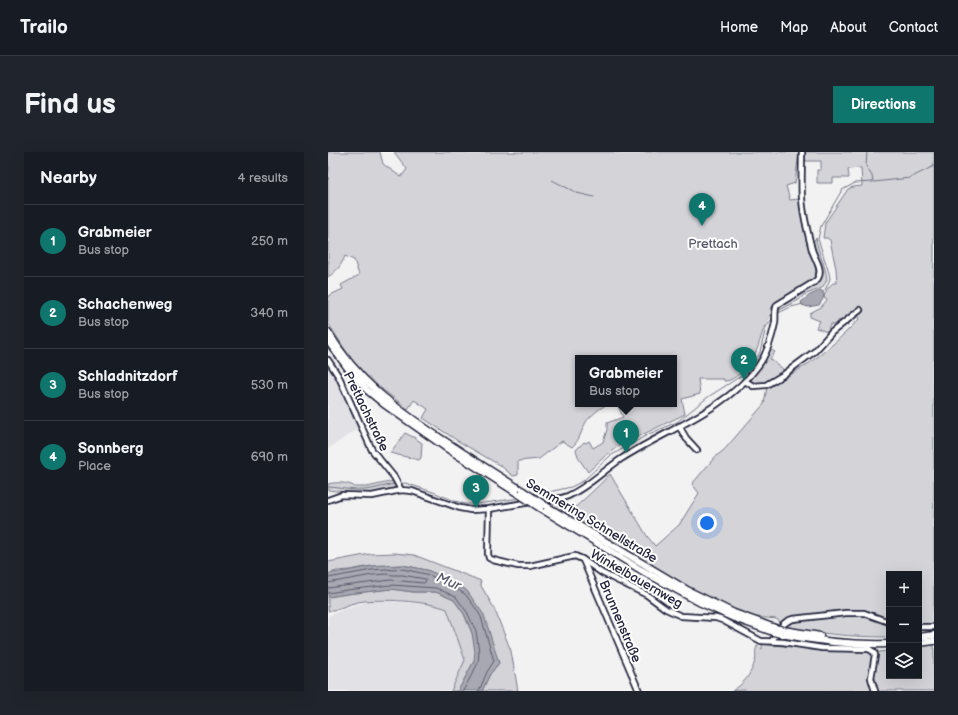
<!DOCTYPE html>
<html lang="en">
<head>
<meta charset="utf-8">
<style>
  :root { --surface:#171b24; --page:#20242c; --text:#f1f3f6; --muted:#9ea1a6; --line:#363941; --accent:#0f766e }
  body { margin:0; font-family:"Balsamiq Sans",sans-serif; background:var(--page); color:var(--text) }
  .controls { position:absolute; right:12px; bottom:12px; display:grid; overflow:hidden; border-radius:0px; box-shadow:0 4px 16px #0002 }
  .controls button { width:36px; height:36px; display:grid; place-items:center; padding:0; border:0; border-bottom:1px solid var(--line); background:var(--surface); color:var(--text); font:20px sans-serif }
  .you { position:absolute; left:379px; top:371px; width:14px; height:14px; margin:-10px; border:3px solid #fff; border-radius:50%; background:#1a73e8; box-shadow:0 0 0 6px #1a73e833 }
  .badge { display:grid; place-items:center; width:26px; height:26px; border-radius:50%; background:var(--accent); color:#fff; font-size:13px; font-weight:700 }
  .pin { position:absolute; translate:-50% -33px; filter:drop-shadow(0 1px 2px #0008) }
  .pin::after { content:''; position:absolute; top:21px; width:14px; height:12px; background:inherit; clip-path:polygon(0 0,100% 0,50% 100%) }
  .popup { position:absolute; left:247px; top:203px; width:102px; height:52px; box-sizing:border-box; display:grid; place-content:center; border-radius:0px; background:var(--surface); filter:drop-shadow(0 1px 3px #0005); font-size:13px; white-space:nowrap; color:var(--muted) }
  .popup b { font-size:15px; color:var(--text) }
  .popup::after { content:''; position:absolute; left:50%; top:100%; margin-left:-8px; border:8px solid transparent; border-top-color:var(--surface) }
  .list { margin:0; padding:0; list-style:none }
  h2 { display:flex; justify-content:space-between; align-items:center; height:52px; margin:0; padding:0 16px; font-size:17px }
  h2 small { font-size:13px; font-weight:400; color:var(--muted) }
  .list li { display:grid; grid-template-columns:26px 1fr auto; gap:12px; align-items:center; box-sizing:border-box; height:72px; padding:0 16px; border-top:1px solid var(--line) }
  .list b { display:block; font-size:15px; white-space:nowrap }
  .list p { margin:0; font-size:13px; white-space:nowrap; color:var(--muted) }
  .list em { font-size:13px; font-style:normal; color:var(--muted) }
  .icon { flex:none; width:22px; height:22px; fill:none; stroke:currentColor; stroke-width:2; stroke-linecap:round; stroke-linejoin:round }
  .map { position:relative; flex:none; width:606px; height:539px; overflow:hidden; border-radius:0px }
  header { display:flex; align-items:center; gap:24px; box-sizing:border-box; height:56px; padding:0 20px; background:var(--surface); border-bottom:1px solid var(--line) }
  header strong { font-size:19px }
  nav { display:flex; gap:22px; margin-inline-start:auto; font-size:14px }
  .intro { display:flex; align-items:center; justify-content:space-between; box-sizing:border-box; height:96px; padding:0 24px }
  h1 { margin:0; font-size:28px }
  .button { padding:10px 18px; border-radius:0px; background:var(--accent); color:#fff; font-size:14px; font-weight:700 }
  main { display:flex; gap:24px; padding:0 24px }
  aside { flex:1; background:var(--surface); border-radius:0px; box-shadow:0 4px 16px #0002 }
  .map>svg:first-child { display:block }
</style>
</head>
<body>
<header>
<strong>Trailo</strong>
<nav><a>Home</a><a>Map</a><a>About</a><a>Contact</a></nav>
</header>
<div class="intro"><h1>Find us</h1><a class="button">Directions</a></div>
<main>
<aside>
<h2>Nearby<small>4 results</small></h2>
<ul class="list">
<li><span class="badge">1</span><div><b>Grabmeier</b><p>Bus stop</p></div><em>250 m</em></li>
<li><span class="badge">2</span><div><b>Schachenweg</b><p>Bus stop</p></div><em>340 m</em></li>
<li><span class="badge">3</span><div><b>Schladnitzdorf</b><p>Bus stop</p></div><em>530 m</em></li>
<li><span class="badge">4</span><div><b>Sonnberg</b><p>Place</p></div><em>690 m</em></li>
</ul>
</aside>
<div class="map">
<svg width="606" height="539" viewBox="0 0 606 539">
  <rect width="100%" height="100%" fill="#f2f2f3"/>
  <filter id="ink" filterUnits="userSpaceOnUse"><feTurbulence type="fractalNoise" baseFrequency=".025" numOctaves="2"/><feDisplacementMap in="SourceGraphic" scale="8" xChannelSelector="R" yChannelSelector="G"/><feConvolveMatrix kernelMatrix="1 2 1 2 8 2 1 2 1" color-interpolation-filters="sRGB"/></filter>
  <g filter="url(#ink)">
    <g fill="#e2e2e6">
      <polygon points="0,212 10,228 32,275 0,297"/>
      <polygon points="45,448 108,453 119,457 137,508 123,539 0,539 0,464 21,455"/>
    </g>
    <g fill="#d3d3d8" stroke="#7a7a8a">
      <path d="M0,0h52l3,12 18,13 6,-8 -13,-17h405l-4,31 -9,3 4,14 9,-1 6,35 11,36 -1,6 -6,6 -30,19 -8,7 1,5c-15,21 -10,45 -34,62 -4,3 -8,6 -14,6v-2h-26l2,15 -18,5 3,15 -68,33 -13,10 -16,15 -9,-13 -3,-9 8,-8 2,1 3,-2 4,7 10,-6 4,-12v-7l16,-6 -6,-13h57v-46h-96v46h30c-7,3 -18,12 -22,18 -5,9 -6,18 -14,25l-10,-6 -23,18 -21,2v14l-5,1 -12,-10 -43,-25 -35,-23 5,-9 -14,-9 -6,9 -35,-27 -18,-17 -27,-42v-27l15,-7 -2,-4 18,-10 -5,-15 -9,-4c-4,10 -8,15 -17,21v-14h1l-1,-4z"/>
      <path d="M476,0h130v481l-15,2v-61h-30v63c-36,0 -72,-3 -108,-11l2,-2 -7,-5 -29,-3 -45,-20 -156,-93c13,-2 14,1 23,10 14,-13 28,-25 41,-39l37,62 8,10 24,-21 20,-32 -7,-9 23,-27 9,-7 40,-46 3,-17 21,-13 2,1c27,-15 49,-35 70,-57l-7,-7 -12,11 -2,-2 -4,5 -4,-1 -3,5 3,2 -1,2 -14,-5 4,-7 -10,-4v-4l11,-6 6,-7 -3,-2c1,-7 4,-11 9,-15h4l-1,-14 -6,-29 -3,-2h-4l2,-15 23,-34 5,-2 9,-1 -1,-18 -13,1 1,9h-16v5h-16v-13h4v-9h-18z"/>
      <path d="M488,86c2,15 10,27 11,42l-5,8 -18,7 -5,5 -21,11v-4l9,-6 4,-1 1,-3 28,-17 2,-5 -10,-32z"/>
      <path d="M441,197l6,3 -5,7 17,13c-12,7 -25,17 -39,9z"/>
      <polygon points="77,281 87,286 94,291 93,306 91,308 62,301"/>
      <path d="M66,329l3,7 -22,5 -15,1 -32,-4v-6c8,-2 20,-2 27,3h12z"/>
      <polygon points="67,401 86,403 153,429 152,432 166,456 183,499 190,539 154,539 162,522 171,511 139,439 128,431 99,418 74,413 43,414 22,418 8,419 0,422 0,410 42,402"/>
      <path d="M63,437l22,3h23l18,8 10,14 8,19 4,19 -2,9 -16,30h-7l14,-31 -18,-51c-19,-8 -69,-11 -89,-7 -10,2 -20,8 -30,9v-14l19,-3z"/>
      <path d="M434,492l75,7 42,1 10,-1v25h30v-30l15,-2v47h-187l-2,-1 -13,1c12,-7 19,-17 23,-30 2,-6 -1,-8 2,-15l5,3z"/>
    </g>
    <g fill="#a8a8b2" stroke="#727282">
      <polygon points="493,138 496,142 495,147 491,153 480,155 474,153 473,150 482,143"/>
      <path d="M58,413l7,1 9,-1 25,5 29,13 11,8 17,24 15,48 -9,11 -8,17h-24l16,-30 1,-9 -3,-19 -8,-19 -10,-14 -18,-8h-23l-22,-3 -44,5 -19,3v-23c8,-2 15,-2 23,-4 12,-2 23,-5 35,-5z"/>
    </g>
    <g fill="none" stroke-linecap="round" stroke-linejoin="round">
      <g stroke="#58586b" stroke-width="1">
        <polyline points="0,426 44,418 58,417 65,418 74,417 98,422 113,428 137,442 149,458 153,465 166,509 159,520 151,539"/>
        <polyline points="0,431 44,423 58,422 65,423 74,423 97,427 98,429 96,431 63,428 0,436"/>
        <polyline points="0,441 19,438 63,433 108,436 128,445 139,460 148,479 151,500 150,511 135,539"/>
      </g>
      <g stroke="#727282" stroke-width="1">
        <polyline points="0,10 1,16 0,28"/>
        <polyline points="224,28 249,41 266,45"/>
        <polyline points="546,30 582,26 606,14"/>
        <polyline points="494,141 497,138 502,127 501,121 490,87 493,74 514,38 527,31 545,30 544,24 538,14 539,0"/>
        <polyline points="448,162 463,155 475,152"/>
        <polyline points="72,332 77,331 105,340 127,349 137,352 149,352 193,346"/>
        <path d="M0,335c10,0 19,3 29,3 13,1 25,-4 38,-6"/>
        <polyline points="208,343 243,335 255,329 282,304 321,282 349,270 380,245 416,222 428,208 432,200 438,175 446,164"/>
      </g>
      <defs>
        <g id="minor">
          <polyline points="0,208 11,225 44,298 66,325 73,338"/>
          <polyline points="417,229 425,234 438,233 455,223 487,199 504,180 532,158"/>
          <polyline points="351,274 358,286 369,298"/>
          <polyline points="0,348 14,343 44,344 73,338 84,339 132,356 143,358 161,357 203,350"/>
          <path d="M210,349c10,-1 21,-1 30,-5 20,-9 35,-25 53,-37 45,-29 105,-49 137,-93 9,-12 14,-29 17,-43 1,-6 -1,-12 2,-18l39,-24c9,-10 -1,-21 -4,-31 -4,-17 -9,-34 -10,-52 -1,-15 0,-31 0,-46"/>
          <polyline points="161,357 160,402 161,406 165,408 190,414 202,414 247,404 254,407 274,421 319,443 338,457 353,464 388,466 394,468 433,489 455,490 494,496 541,497 546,500 547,503 543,526 547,539"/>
          <polyline points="255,408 311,539"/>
          <polyline points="591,475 606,475"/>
          <path d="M444,489c6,-9 9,-19 21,-22l53,-6h18l25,9"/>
        </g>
        <g id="highway">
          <path d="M0,180c29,49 66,75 112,106 28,18 55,36 83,53"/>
          <polyline points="0,189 22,219 39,238 56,252 120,297 189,341"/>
          <polyline points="218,354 361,439 406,461 447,476"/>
          <polyline points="212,356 313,418 373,451 406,466 445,480"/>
          <polyline points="455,478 492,484"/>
          <path d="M453,482c35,7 72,11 108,10"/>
          <polyline points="591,485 606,483"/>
          <polyline points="591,491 606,489"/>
        </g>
      </defs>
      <use href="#minor" stroke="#22223b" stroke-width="8"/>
      <use href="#highway" stroke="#22223b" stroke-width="9"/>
      <use href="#minor" stroke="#fff" stroke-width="4.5"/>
      <use href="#highway" stroke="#fff" stroke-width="6"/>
      <defs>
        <g id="highway-bridge">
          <polyline points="195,339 218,354"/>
          <polyline points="189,341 212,356"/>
          <polyline points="447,476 455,478"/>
          <polyline points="445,480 453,482"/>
        </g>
      </defs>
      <use href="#highway-bridge" stroke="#22223b" stroke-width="9" stroke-linecap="butt"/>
      <use href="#highway-bridge" stroke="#fff" stroke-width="6"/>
    </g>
  </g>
  <g text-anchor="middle" stroke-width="4" stroke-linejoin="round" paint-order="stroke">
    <g font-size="13" fill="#57576a" stroke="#fff">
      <text x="385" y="96">Prettach</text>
    </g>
    <g font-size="13" fill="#22223b" stroke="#fff">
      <text transform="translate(39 259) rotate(64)" y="5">Prettachstraße</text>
      <text transform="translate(264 368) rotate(31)" y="5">Semmering Schnellstraße</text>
      <text transform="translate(309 426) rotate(30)" y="5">Winkelbauernweg</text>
      <text transform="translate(293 469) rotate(67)" y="5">Brunnenstraße</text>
    </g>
    <g font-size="14" font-style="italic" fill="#58586b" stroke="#fff">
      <text transform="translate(121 429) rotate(23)" y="5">Mur</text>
    </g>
  </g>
</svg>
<div class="controls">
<button>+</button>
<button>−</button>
<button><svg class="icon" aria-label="layers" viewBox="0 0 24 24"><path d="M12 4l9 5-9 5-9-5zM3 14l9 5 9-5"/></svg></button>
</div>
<div class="you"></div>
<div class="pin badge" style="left:298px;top:301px">1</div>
<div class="popup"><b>Grabmeier</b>Bus stop</div>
<div class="pin badge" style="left:416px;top:228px">2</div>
<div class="pin badge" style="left:148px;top:356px">3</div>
<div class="pin badge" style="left:374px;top:74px">4</div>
</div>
</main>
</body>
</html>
